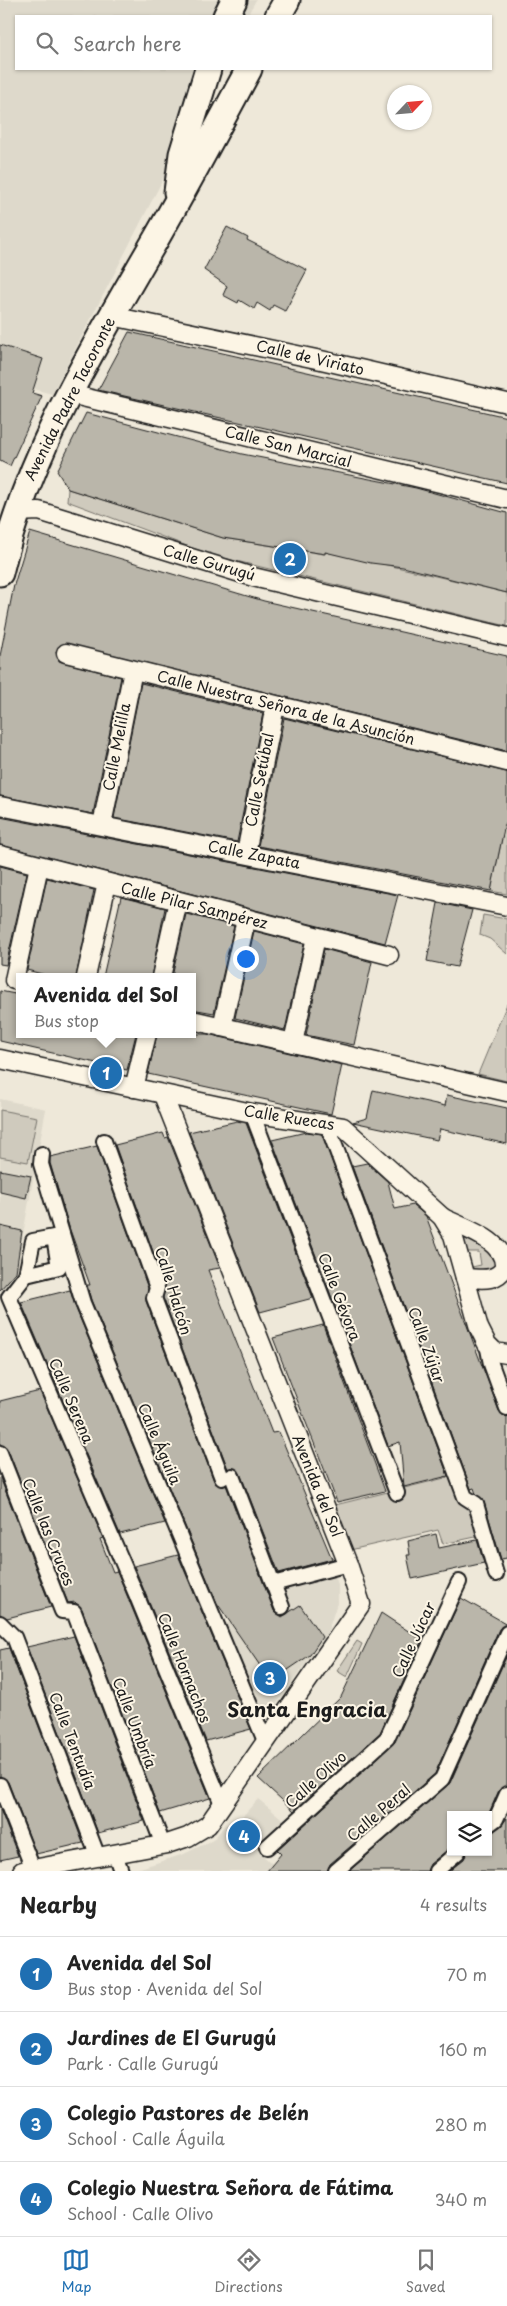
<!DOCTYPE html>
<html lang="en">
<head>
<meta charset="utf-8">
<style>
  :root { --surface:#fff; --page:#f6f6f6; --text:#222; --muted:#767676; --line:#e0e0e0; --accent:#1f6fb2 }
  body { margin:0; font-family:"Playpen Sans",sans-serif; background:var(--page); color:var(--text) }
  .controls { position:absolute; right:15px; bottom:15px; display:grid; overflow:hidden; border-radius:0px; box-shadow:0 1px 4px #0004 }
  .controls button { width:45px; height:45px; display:grid; place-items:center; padding:0; border:0; border-bottom:1px solid var(--line); background:var(--surface); color:var(--text); font:25px sans-serif }
  .compass { position:absolute; left:387px; top:85px; width:45px; height:45px; border-radius:50%; background:var(--surface); box-shadow:0 1px 4px #0004; rotate:64deg }
  .you { position:absolute; left:245px; top:958px; width:18px; height:18px; margin:-12px; border:4px solid #fff; border-radius:50%; background:#1a73e8; box-shadow:0 0 0 8px #1a73e833 }
  .badge { display:grid; place-items:center; width:32px; height:32px; border-radius:50%; background:var(--accent); color:#fff; font-size:16px; font-weight:700 }
  .pin { position:absolute; translate:-50% -50%; border:2px solid #fff; box-shadow:0 1px 5px #0006 }
  .popup { position:absolute; left:16px; top:973px; width:180px; height:65px; box-sizing:border-box; display:grid; place-content:center; border-radius:0px; background:var(--surface); filter:drop-shadow(0 1px 4px #0005); font-size:16px; white-space:nowrap; color:var(--muted) }
  .popup b { font-size:19px; color:var(--text) }
  .popup::after { content:''; position:absolute; left:50%; top:100%; margin-left:-10px; border:10px solid transparent; border-top-color:var(--surface) }
  .list { margin:0; padding:0; list-style:none }
  h2 { display:flex; justify-content:space-between; align-items:center; height:65px; margin:0; padding:0 20px; font-size:21px }
  h2 small { font-size:16px; font-weight:400; color:var(--muted) }
  .list li { display:grid; grid-template-columns:32px 1fr auto; gap:15px; align-items:center; box-sizing:border-box; height:75px; padding:0 20px; border-top:1px solid var(--line) }
  .list b { display:block; font-size:19px; white-space:nowrap }
  .list p { margin:0; font-size:16px; white-space:nowrap; color:var(--muted) }
  .list em { font-size:16px; font-style:normal; color:var(--muted) }
  .icon { flex:none; width:28px; height:28px; fill:none; stroke:currentColor; stroke-width:2; stroke-linecap:round; stroke-linejoin:round }
  .map { position:relative; flex:none; width:507px; height:1871px; overflow:hidden }
  .search { position:absolute; background:var(--surface); box-shadow:0 1px 4px #0004; left:15px; right:15px; top:15px; height:55px; display:flex; align-items:center; gap:12px; box-sizing:border-box; padding:0 18px; border-radius:0px; color:var(--muted); font-size:19px }
  .sheet { height:365px; background:var(--surface) }
  nav { display:flex; justify-content:space-around; align-items:center; box-sizing:border-box; height:70px; border-top:1px solid var(--line); background:var(--surface); font-size:14px; color:var(--muted) }
  nav a { display:grid; justify-items:center; gap:2px }
  nav .on { color:var(--accent) }
  .map>svg:first-child { display:block }
</style>
</head>
<body>
<div class="map">
<svg width="507" height="1871" viewBox="0 0 507 1871">
  <rect width="100%" height="100%" fill="#eee8d9"/>
  <filter id="ink" filterUnits="userSpaceOnUse"><feTurbulence type="fractalNoise" baseFrequency=".02" numOctaves="2"/><feDisplacementMap in="SourceGraphic" scale="10" xChannelSelector="R" yChannelSelector="G"/><feConvolveMatrix kernelMatrix="1 2 1 2 8 2 1 2 1" color-interpolation-filters="sRGB"/></filter>
  <g filter="url(#ink)">
    <g fill="#ded9cb">
      <polygon points="0,0 256,0 247,16 16,16 16,69 220,69 52,394 0,380"/>
      <polygon points="0,1099 46,1109 16,1272 0,1296"/>
      <polygon points="334,1571 338,1585 338,1600 327,1634 263,1723 223,1624 285,1608 279,1584"/>
      <polygon points="258,1799 285,1821 258,1851 280,1871 131,1871 184,1854 213,1840 226,1824 232,1828"/>
    </g>
    <g fill="#cfcabd" stroke="#76736c">
      <path d="M68,489l155,49 101,16 2,-2c60,12 119,26 181,41v33l-296,-71 -144,-54z"/>
      <polygon points="505,824 507,825 507,894 491,891"/>
      <polygon points="483,915 507,919 507,954 490,939 480,935"/>
      <polygon points="507,1004 507,1081 478,1074"/>
      <polygon points="0,1110 37,1117 28,1162 0,1157"/>
      <polygon points="460,1235 490,1245 499,1266 481,1274 472,1267 481,1265 479,1252 467,1252"/>
      <polygon points="461,1474 480,1536 443,1544 438,1530 350,1550 331,1506"/>
      <polygon points="357,1641 362,1644 347,1677 337,1671"/>
    </g>
    <g fill="#bab6aa" stroke="#1c1c1c">
      <polygon points="227,227 248,238 247,240 307,270 285,311 273,305 270,311 257,303 254,309 239,300 238,303 223,295 227,286 204,270"/>
      <polygon points="129,332 507,417 507,483 98,390"/>
      <polygon points="0,345 43,359 32,393 42,396 10,466 0,461"/>
      <polygon points="86,413 242,454 416,488 507,513 507,593 403,567 371,563 325,552 325,554 223,538 68,489 57,471"/>
      <polygon points="30,532 264,601 507,656 507,751 64,643 56,651 59,661 121,677 93,814 0,796 0,656 14,585"/>
      <polygon points="141,683 263,713 237,842 114,818"/>
      <polygon points="284,718 507,772 507,825 505,824 491,891 258,846"/>
      <polygon points="0,817 398,895 385,943 0,845"/>
      <polygon points="0,866 27,873 6,965 0,964"/>
      <polygon points="47,878 94,890 76,977 53,977 27,970"/>
      <polygon points="121,897 165,908 151,977 103,977"/>
      <polygon points="438,903 472,910 457,967 427,961"/>
      <polygon points="186,914 234,926 214,1013 192,1009 192,977 172,977"/>
      <polygon points="254,931 304,944 285,1030 235,1018"/>
      <polygon points="324,949 372,962 354,1045 306,1035"/>
      <polygon points="0,991 20,995 20,1034 136,1034 127,1070 0,1041"/>
      <polygon points="157,1034 207,1034 342,1065 331,1114 148,1074"/>
      <polygon points="373,1090 445,1106 447,1095 507,1108 507,1144 440,1129 437,1140 353,1122 367,1118"/>
      <polygon points="237,1121 246,1123 313,1298 260,1312 189,1132"/>
      <polygon points="306,1132 322,1134 448,1476 404,1487 400,1442 388,1446 272,1140"/>
      <polygon points="163,1133 165,1138 168,1137 220,1268 208,1270 272,1433 279,1432 332,1559 279,1573 240,1473 234,1468 228,1469 163,1298 165,1285 115,1145"/>
      <polygon points="97,1146 148,1288 146,1301 214,1481 220,1486 226,1485 274,1611 282,1617 300,1605 322,1637 310,1655 282,1674 286,1679 274,1686 217,1603 91,1300 87,1285 90,1285 70,1230 50,1163 50,1157"/>
      <polygon points="367,1163 388,1182 395,1209 413,1205 426,1216 499,1411 507,1417 507,1558 501,1559 484,1502 476,1494 474,1488 471,1489 352,1166"/>
      <polygon points="0,1170 31,1176 26,1198 0,1192"/>
      <polygon points="0,1226 22,1231 16,1272 0,1290"/>
      <polygon points="70,1290 75,1306 165,1523 120,1534 21,1302"/>
      <polygon points="323,1325 385,1491 337,1502 273,1338"/>
      <polygon points="40,1391 103,1538 100,1539 113,1572 117,1571 210,1798 160,1813 82,1609 75,1602 68,1603 8,1450 0,1444 0,1401"/>
      <polygon points="0,1477 51,1607 7,1618 0,1614"/>
      <polygon points="436,1534 439,1548 477,1540 484,1563 412,1579 407,1555 410,1555 408,1541"/>
      <polygon points="178,1555 251,1729 206,1741 134,1566"/>
      <polygon points="461,1598 507,1624 499,1629 435,1774 330,1864 327,1871 267,1871 281,1854 277,1850 395,1742"/>
      <polygon points="381,1613 422,1640 380,1733 294,1811 258,1778 341,1697"/>
      <polygon points="74,1636 144,1821 98,1833 27,1647"/>
      <polygon points="9,1648 83,1843 36,1854 8,1782 0,1776 0,1650"/>
      <polygon points="507,1655 507,1785 499,1790 489,1813 451,1815 451,1847 430,1864 427,1871 349,1871 450,1783"/>
      <polygon points="0,1809 18,1856 0,1860"/>
      <polygon points="507,1818 507,1871 449,1871 464,1859 467,1852 488,1852 488,1834 501,1826"/>
    </g>
    <g fill="none" stroke-linecap="round" stroke-linejoin="round">
      <defs>
        <g id="pedestrian">
          <polyline points="252,1113 397,1493"/>
          <polyline points="327,1124 465,1497 476,1504 496,1574"/>
          <polyline points="104,1141 157,1288 154,1298 222,1478"/>
          <polyline points="42,1154 41,1164 83,1303 265,1741"/>
          <polyline points="26,1275 59,1267 54,1237 33,1241 26,1275 9,1297 136,1594 222,1804"/>
          <polyline points="487,1344 491,1364 507,1408"/>
          <polyline points="0,1453 62,1611 74,1612 163,1845"/>
          <polyline points="232,1476 282,1607"/>
          <polyline points="273,1584 348,1564"/>
          <polyline points="0,1623 14,1637 98,1857"/>
          <polyline points="0,1785 33,1869"/>
          <polyline points="488,1825 496,1819 507,1794"/>
          <polyline points="267,1847 387,1738 459,1582"/>
          <polyline points="115,1854 121,1871"/>
          <polyline points="336,1871 442,1779 507,1633"/>
          <polyline points="436,1871 458,1852"/>
        </g>
        <g id="minor">
          <polyline points="112,316 321,360 507,403"/>
          <polyline points="70,394 507,499"/>
          <polyline points="17,512 39,511 253,577 507,637"/>
          <polyline points="66,653 507,762"/>
          <polyline points="0,806 507,906"/>
          <polyline points="102,825 133,670"/>
          <polyline points="246,853 275,706"/>
          <polyline points="0,855 389,955"/>
          <polyline points="86,977 107,883"/>
          <polyline points="161,977 178,901"/>
          <polyline points="14,980 39,866"/>
          <polyline points="192,1020 507,1092"/>
          <polyline points="222,1027 246,919"/>
          <polyline points="293,1043 316,937"/>
          <polyline points="0,1059 252,1113 343,1127 442,1217 453,1235 479,1328 487,1344 495,1352 507,1354"/>
          <polyline points="134,1088 147,1034"/>
          <path d="M442,1217c17,10 65,22 62,51 -8,15 -26,10 -39,10"/>
          <polyline points="22,1871 167,1844 188,1837 208,1825 361,1604 348,1564 163,1095"/>
        </g>
        <g id="secondary">
          <polyline points="226,16 234,0"/>
          <polyline points="278,16 287,0"/>
          <polyline points="177,192 182,154 208,69"/>
          <path d="M0,573c27,-116 90,-220 149,-322 35,-60 67,-121 100,-182"/>
        </g>
      </defs>
      <use href="#pedestrian" stroke="#1c1c1c" stroke-width="18"/>
      <use href="#minor" stroke="#1c1c1c" stroke-width="21"/>
      <use href="#secondary" stroke="#1c1c1c" stroke-width="29"/>
      <use href="#pedestrian" stroke="#fcf5e5" stroke-width="14"/>
      <use href="#minor" stroke="#fcf5e5" stroke-width="18"/>
      <use href="#secondary" stroke="#fcf5e5" stroke-width="25"/>
    </g>
  </g>
  <g text-anchor="middle" stroke-width="4" stroke-linejoin="round" paint-order="stroke">
    <g font-size="15" fill="#1c1c1c" stroke="#fcf5e5">
      <text transform="translate(310 358) rotate(13)" y="5">Calle de Viriato</text>
      <text transform="translate(70 399) rotate(-63)" y="5">Avenida Padre Tacoronte</text>
      <text transform="translate(288 447) rotate(14)" y="5">Calle San Marcial</text>
      <text transform="translate(209 563) rotate(16)" y="5">Calle Gurugú</text>
      <text transform="translate(286 708) rotate(14)" y="5">Calle Nuestra Señora de la Asunción</text>
      <text transform="translate(117 747) rotate(-79)" y="5">Calle Melilla</text>
      <text transform="translate(260 780) rotate(-79)" y="5">Calle Setúbal</text>
      <text transform="translate(254 855) rotate(11)" y="5">Calle Zapata</text>
      <text transform="translate(194 906) rotate(14)" y="5">Calle Pilar Sampérez</text>
      <text transform="translate(289 1118) rotate(9)" y="5">Calle Ruecas</text>
      <text transform="translate(173 1291) rotate(73)" y="5">Calle Halcón</text>
      <text transform="translate(339 1297) rotate(69)" y="5">Calle Gévora</text>
      <text transform="translate(426 1345) rotate(70)" y="5">Calle Zújar</text>
      <text transform="translate(71 1401) rotate(67)" y="5">Calle Serena</text>
      <text transform="translate(159 1444) rotate(67)" y="5">Calle Águila</text>
      <text transform="translate(317 1486) rotate(68)" y="5">Avenida del Sol</text>
      <text transform="translate(48 1532) rotate(68)" y="5">Calle las Cruces</text>
      <text transform="translate(414 1640) rotate(-65)" y="5">Calle Júcar</text>
      <text transform="translate(184 1668) rotate(68)" y="5">Calle Hornachos</text>
      <text transform="translate(134 1723) rotate(69)" y="5">Calle Umbría</text>
      <text transform="translate(72 1741) rotate(69)" y="5">Calle Tentudía</text>
      <text transform="translate(316 1780) rotate(-42)" y="5">Calle Olivo</text>
      <text transform="translate(379 1813) rotate(-41)" y="5">Calle Peral</text>
    </g>
    <g font-size="20" font-weight="bold" fill="#1c1c1c" stroke="#fcf5e5">
      <text x="307" y="1717">Santa Engracia</text>
    </g>
  </g>
</svg>
<div class="controls">
<button><svg class="icon" aria-label="layers" viewBox="0 0 24 24"><path d="M12 4l9 5-9 5-9-5zM3 14l9 5 9-5"/></svg></button>
</div>
<svg class="compass" viewBox="-18 -18 36 36"><path d="M0-13l5 13h-10z" fill="#e53935"/><path d="M0 13l5-13h-10z" fill="#767676"/></svg>
<div class="you"></div>
<div class="pin badge" style="left:106px;top:1073px">1</div>
<div class="popup"><b>Avenida del Sol</b>Bus stop</div>
<div class="pin badge" style="left:290px;top:559px">2</div>
<div class="pin badge" style="left:270px;top:1678px">3</div>
<div class="pin badge" style="left:244px;top:1836px">4</div>
<div class="search"><svg class="icon" aria-label="search" viewBox="0 0 24 24"><circle cx="10" cy="10" r="6"/><path d="M15 15l6 6"/></svg>Search here</div>
</div>
<section class="sheet">
<h2>Nearby<small>4 results</small></h2>
<ul class="list">
<li><span class="badge">1</span><div><b>Avenida del Sol</b><p>Bus stop · Avenida del Sol</p></div><em>70 m</em></li>
<li><span class="badge">2</span><div><b>Jardines de El Gurugú</b><p>Park · Calle Gurugú</p></div><em>160 m</em></li>
<li><span class="badge">3</span><div><b>Colegio Pastores de Belén</b><p>School · Calle Águila</p></div><em>280 m</em></li>
<li><span class="badge">4</span><div><b>Colegio Nuestra Señora de Fátima</b><p>School · Calle Olivo</p></div><em>340 m</em></li>
</ul>
</section>
<nav>
<a class="on"><svg class="icon" aria-label="map" viewBox="0 0 24 24"><path d="M3 6l6-2 6 2 6-2v14l-6 2-6-2-6 2zM9 4v14M15 6v14"/></svg>Map</a>
<a><svg class="icon" aria-label="directions" viewBox="0 0 24 24"><path d="M12 3l9 9-9 9-9-9zM9 14v-3h6M13 9l2 2-2 2"/></svg>Directions</a>
<a><svg class="icon" aria-label="saved" viewBox="0 0 24 24"><path d="M7 4h10v16l-5-4-5 4z"/></svg>Saved</a>
</nav>
</body>
</html>
